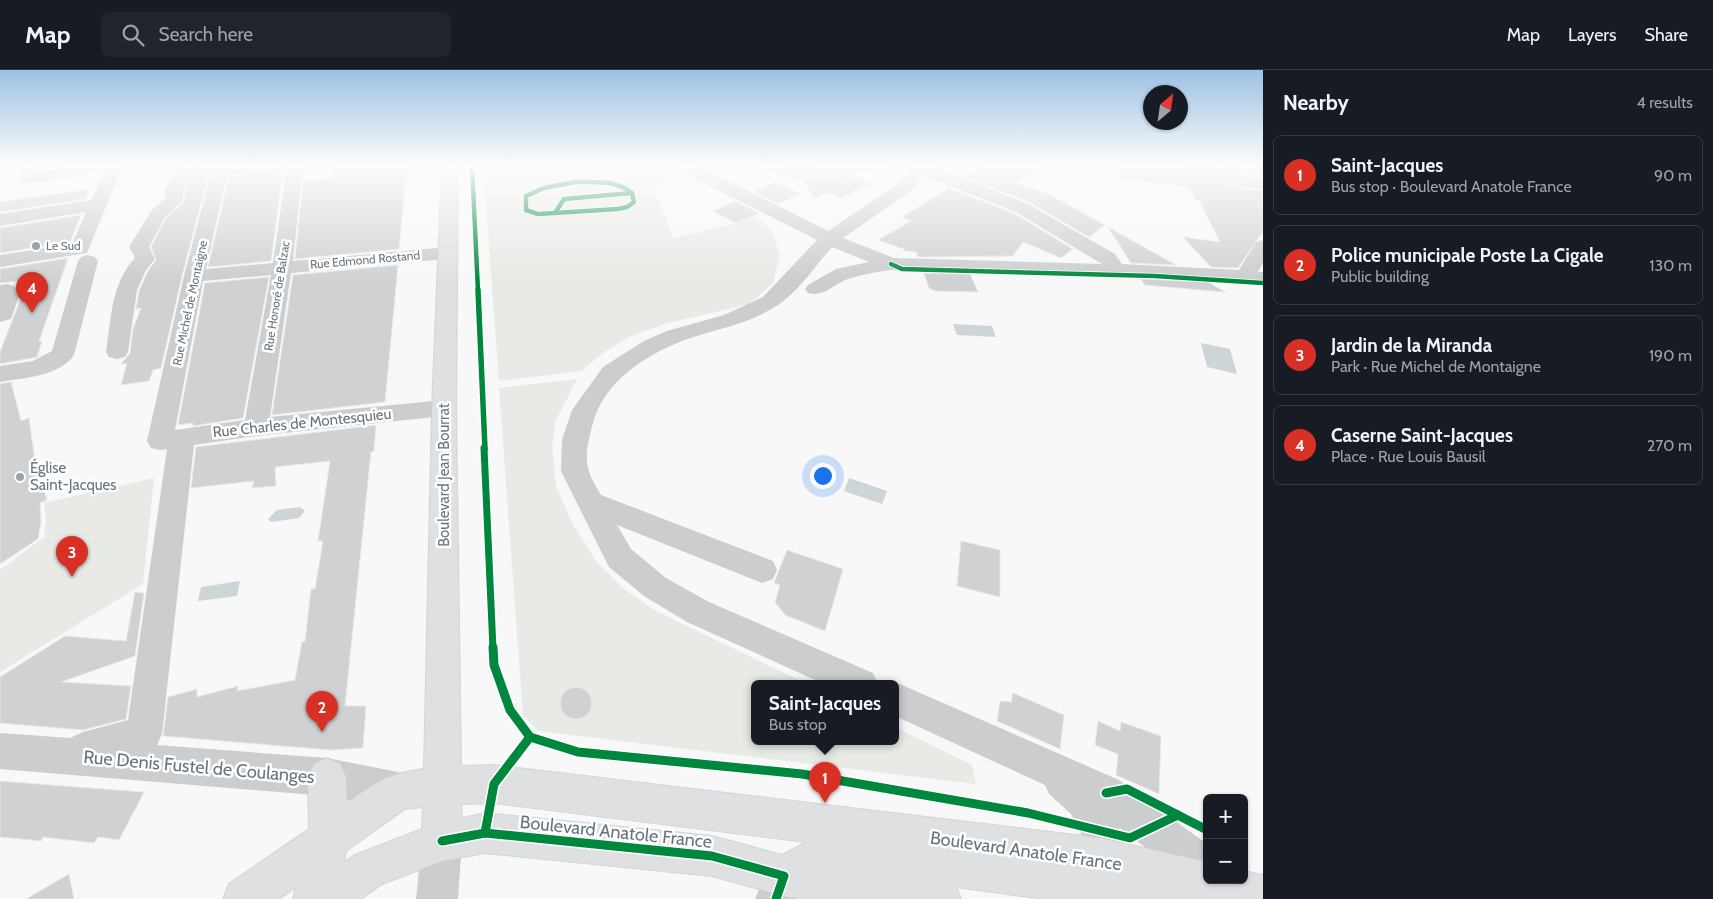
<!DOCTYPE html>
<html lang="en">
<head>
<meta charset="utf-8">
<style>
  :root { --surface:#171b24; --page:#20242c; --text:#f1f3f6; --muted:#9ea1a6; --line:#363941; --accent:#d93025 }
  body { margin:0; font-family:Cabin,sans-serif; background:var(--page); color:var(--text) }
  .controls { position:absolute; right:15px; bottom:15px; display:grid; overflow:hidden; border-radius:8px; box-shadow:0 1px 4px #0004 }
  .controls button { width:45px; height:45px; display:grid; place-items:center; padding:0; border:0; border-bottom:1px solid var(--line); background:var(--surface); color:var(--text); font:25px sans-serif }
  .compass { position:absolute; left:1143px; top:15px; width:45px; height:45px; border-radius:50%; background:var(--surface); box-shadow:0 1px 4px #0004; rotate:29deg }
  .you { position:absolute; left:822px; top:405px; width:18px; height:18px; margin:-12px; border:4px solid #fff; border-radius:50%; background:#1a73e8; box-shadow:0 0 0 8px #1a73e833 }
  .badge { display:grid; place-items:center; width:32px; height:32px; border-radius:50%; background:var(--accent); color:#fff; font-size:16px; font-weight:700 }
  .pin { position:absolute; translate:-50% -41px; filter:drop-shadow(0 1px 2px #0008) }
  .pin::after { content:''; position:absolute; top:26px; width:18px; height:15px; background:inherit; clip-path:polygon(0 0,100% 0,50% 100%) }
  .popup { position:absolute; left:751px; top:610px; width:148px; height:65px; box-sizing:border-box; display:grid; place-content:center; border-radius:8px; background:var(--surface); filter:drop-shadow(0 1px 4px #0005); font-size:16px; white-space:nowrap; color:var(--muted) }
  .popup b { font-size:19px; color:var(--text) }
  .popup::after { content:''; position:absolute; left:50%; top:100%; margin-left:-10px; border:10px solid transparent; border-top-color:var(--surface) }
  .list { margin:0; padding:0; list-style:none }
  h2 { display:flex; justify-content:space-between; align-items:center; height:65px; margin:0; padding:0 20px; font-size:21px }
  h2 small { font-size:16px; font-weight:400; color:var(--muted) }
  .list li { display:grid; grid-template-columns:32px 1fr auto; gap:15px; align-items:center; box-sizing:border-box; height:80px; margin:0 10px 10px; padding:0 10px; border:1px solid var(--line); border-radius:8px }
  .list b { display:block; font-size:19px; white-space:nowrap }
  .list p { margin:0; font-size:16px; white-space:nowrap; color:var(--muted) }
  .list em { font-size:16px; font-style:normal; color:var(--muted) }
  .icon { flex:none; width:28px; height:28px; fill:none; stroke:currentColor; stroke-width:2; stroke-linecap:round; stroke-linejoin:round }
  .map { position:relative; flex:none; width:1263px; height:829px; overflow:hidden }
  header { display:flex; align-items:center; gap:30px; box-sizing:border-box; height:70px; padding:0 25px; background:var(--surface); border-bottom:1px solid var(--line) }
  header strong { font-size:24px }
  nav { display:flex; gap:28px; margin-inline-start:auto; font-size:18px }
  .search { width:350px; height:45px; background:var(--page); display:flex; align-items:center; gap:12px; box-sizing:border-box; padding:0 18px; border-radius:8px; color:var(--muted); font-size:19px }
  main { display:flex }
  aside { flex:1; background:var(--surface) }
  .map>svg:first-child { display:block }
</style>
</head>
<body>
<header>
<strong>Map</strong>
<div class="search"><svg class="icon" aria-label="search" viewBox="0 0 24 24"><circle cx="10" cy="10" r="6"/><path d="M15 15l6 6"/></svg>Search here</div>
<nav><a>Map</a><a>Layers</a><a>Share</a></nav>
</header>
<main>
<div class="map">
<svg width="1263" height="829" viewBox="0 0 1263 829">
  <rect width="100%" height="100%" fill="#f8f8f8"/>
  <g fill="#e7eae5">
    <polygon points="483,95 653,95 677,108 654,118 673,168 736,153 752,146 766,154 773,164 780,185 773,213 749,234 664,254 631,266 606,281 581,301 499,311"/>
    <polygon points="577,309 556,350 552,376 556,416 572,453 596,491 624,519 656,541 807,614 755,614 755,672 895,672 895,657 972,695 976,714 538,661 523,645 499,318"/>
    <polygon points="154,408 143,514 0,602 0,500 44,467 46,450 44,433"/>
  </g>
  <g fill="#cdd5d8">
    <polygon points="953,254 992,256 996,267 957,265"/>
    <polygon points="1201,273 1230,279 1237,304 1207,297"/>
    <polygon points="849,408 887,421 882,434 844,421"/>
    <polygon points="300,437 305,441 299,448 271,452 268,449 277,440"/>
    <polygon points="240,511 237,526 198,531 201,517"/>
  </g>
  <g fill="#cfd1d2" stroke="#e8e8e8">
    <polygon points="198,95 211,95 182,206 161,298 153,300 149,311 121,315 127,293 121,294 130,283 133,259 141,238 136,239 139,221 148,201 156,190 151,177 166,148 184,132 185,119"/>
    <polygon points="351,95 407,95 399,179 295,189 303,110 332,109 334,96"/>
    <polygon points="985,95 1044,95 1016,112 1050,125 1105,155 1089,167 1029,132 965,107"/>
    <polygon points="1119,95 1187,95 1186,97 1210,100 1217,109 1231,116 1263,121 1263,161 1238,198 1211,197 1183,167 1220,172 1199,130 1195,130 1190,117 1118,108"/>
    <polygon points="1234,95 1263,95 1263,107 1237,102 1234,100"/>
    <polygon points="283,100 271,191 208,197 229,106"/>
    <polygon points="851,105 871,114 841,128 828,122 815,128 802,110"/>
    <polygon points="774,112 800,124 778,134 754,122"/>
    <polygon points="949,118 1015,144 1073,179 1061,188 1023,172 1013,186 918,187 916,182 905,181 904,179 878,170 911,151 902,147"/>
    <polygon points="90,119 86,129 0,142 0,132"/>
    <polygon points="735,131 759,143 736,153 713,141"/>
    <polygon points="81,145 70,172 0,183 0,158"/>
    <polygon points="1108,157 1176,195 1131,193"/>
    <polygon points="68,188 39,271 42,271 37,287 0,294 0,282 28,210 0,213 0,199"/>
    <polygon points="398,195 385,332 272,345 293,205"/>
    <polygon points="924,203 970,204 978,222 935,221 929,218"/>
    <polygon points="269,207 243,348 193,356 193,353 178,355 205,213"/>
    <polygon points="1141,209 1208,212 1225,222 1145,215"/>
    <polygon points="11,312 21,351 29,348 34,384 47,430 40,433 41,452 38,469 0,494 0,314"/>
    <polygon points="376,355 374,381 371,382 345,636 366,636 363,678 330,680 163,666 168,627 197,619 197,627 238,616 237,621 295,610 302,572 305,571 311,519 315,519 323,471 318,471 330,391 275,397 276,416 252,418 254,411 191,418 196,377"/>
    <polygon points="961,471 1000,480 1000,527 957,516"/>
    <polygon points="787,480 843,499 825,561 785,545 775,532 780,515 774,513"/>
    <polygon points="135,522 144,523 135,586 61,612 131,616 126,649 83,660 0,653 0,607 65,566 126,571"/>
    <circle cx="576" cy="633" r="16"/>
    <polygon points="1013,623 1064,645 1060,679 997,651 1000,631 1011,632"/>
    <polygon points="1098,651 1120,661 1121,652 1161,666 1159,724 1116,705 1118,684 1095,675"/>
    <polygon points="0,711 103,719 144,722 119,770 98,767 94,773 43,767 41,771 0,767"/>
    <polygon points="69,804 74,829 26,829"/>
  </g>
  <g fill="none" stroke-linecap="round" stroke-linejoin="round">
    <defs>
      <path id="major" d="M442,95h16l-2,243 5,358 33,-1 606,73 107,24v18h37v-9l19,4v24h-219l-88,-12 5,12h-160l-17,-3 -72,-20 -227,-23 -43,8 -60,23 -21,15h-68l3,-12 -17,12h-56l6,-15 80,-55 -1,-52 6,-13 13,-6 13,6 6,13 1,26c30,-21 39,-29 77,-34l8,-361zM494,733l313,39 -25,13 -70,-19 -227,-23 -23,5 -1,-14zM423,737l-1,22 -67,26 -11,7 2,-11 59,-42z"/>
    </defs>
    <use href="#major" stroke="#d4d5d6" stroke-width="2"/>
    <g fill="#cbcdce" fill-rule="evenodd">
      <polygon points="21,95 37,95 36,103 76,95 126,95 119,105 87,183 0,197 0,185 72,174 86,142 0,156 0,144 91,130 106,100 34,113 21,111 19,107"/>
      <path d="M180,95h16l-13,24v12l-18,16 -16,30 6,12 -9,11 -9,20 -9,62 -3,5 -8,2 -8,-2 -3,-5c5,-32 5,-69 29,-94l-6,-11 23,-37 13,-11v-10z"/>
      <path d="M213,95h71l-8,5 -49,4 -21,95 67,-6 14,-98h16l-10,96 154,-14 7,2 3,4 -3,4 -7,2 -156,14 -21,144 174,-17 9,2 3,6 -3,6 -9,2 -188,20 -62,9 -32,289 -5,11 170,13 71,14 13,6 6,13 -6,13 -13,6 -71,-14 -327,-27v-36l70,5 13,-6 45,-12 39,-271 -7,1 -9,-2 -4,-7 37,-165zM271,205l-26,145 -70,10 28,-149z"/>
      <path d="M674,95h22l132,66 71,-48 7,-8 5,-10h19l98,39 87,50 7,10 117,6 17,-28 7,-2v23l-5,9h5v12l-111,-7 -262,-7c-12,2 -26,4 -39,8 -16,4 -26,20 -43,15l-3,-4 3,-4 28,-16 33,-7 -37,-15c-17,19 -33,44 -54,58 -30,20 -64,24 -96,36 -38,15 -78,41 -89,82 -4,14 -9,34 -4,48 2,8 8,17 12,24l172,66 4,9 -4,9 -11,4 -145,-58 14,24 35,29 43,24 164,71 5,11h-54l-137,-62 -43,-26 -35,-29 -48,-96 1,-31 10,-30 31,-43 41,-26 23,-10 57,-16 39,-18 54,-57 -141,-71zM923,105l93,37 86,52 -208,-6 -51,-20 68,-47z"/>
      <polygon points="758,95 784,95 794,99 832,95 897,95 889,100 793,109 760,99"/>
      <path d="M1209,95h16l11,9 27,5v10c-20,-2 -45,-2 -54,-24z"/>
      <path d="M88,185l7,2 3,4 -24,94c-14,21 -51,23 -74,27v-16l33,-5 19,-10 26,-90 3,-4z"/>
      <polygon points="7,214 14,216 20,223 11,249 0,252 0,215"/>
      <polygon points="895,612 1119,710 1207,774 1207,810 1219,810 1207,815 1173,799 1120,758 1120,788 1114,802 1100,808 1086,802 1080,788 1081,762 1071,744 1049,724 1045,715 895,646 895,614 890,614"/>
      <polygon points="442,751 456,757 462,771 458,829 416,829 422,771 428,757"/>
      <polygon points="784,786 798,792 804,806 797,829 755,829 770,792"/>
    </g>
    <use href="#major" fill="#dfe0e1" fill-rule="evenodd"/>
    <defs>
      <g id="cycleway-far3">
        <polyline points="472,95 478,221"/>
        <path d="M575,112c20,0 41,-2 57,11l2,9 -7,5 -9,2 -80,5 -12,-4v-14l18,-8z"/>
        <polyline points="555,143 564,129 632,123"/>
        <polyline points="891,194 902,199 1155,206 1263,213"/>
      </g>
      <polyline id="cycleway-far2" points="478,220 485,379"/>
      <polyline id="cycleway-far1" points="484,378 493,579"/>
      <g id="cycleway">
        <polyline points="493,577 494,595 510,640 530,667 578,682 802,704 1028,743 1130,768 1178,745"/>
        <polyline points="1106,723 1127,719 1207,760"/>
        <polyline points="485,763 494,714 530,667"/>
        <polyline points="442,771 485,763 712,786 784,806 776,829"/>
      </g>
    </defs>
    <use href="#cycleway-far3" stroke="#fff" stroke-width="6"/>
    <use href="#cycleway-far2" stroke="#fff" stroke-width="8"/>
    <use href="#cycleway-far1" stroke="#fff" stroke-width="10"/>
    <use href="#cycleway" stroke="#fff" stroke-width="12"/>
    <use href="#cycleway-far3" stroke="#00873e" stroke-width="4.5"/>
    <use href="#cycleway-far2" stroke="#00873e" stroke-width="5.5"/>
    <use href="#cycleway-far1" stroke="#00873e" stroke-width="7"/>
    <use href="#cycleway" stroke="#00873e" stroke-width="9"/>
  </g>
  <linearGradient id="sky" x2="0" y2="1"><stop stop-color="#9dc1e2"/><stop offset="0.45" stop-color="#fcfcfc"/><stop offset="1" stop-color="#fcfcfc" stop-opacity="0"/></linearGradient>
  <rect width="1263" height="211" fill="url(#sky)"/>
  <g fill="#98a3ab" stroke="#fff" stroke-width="2">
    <circle cx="36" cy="176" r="5"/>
    <circle cx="20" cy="407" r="5"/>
  </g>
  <g text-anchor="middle" stroke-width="5" stroke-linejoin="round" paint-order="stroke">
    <g font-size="12" fill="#657581" stroke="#fff" text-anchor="start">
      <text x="46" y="180">Le Sud</text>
    </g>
    <g font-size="12" fill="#657581" stroke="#fff">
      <text transform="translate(365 190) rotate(-5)" y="4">Rue Edmond Rostand</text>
      <text transform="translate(277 226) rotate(-81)" y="4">Rue Honoré de Balzac</text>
      <text transform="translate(190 233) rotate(-78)" y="4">Rue Michel de Montaigne</text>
    </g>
    <g font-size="15" fill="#657581" stroke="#fff">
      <text transform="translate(302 353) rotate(-6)" y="5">Rue Charles de Montesquieu</text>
      <text transform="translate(444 405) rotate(-90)" y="5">Boulevard Jean Bourrat</text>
    </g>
    <g font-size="15" fill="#657581" stroke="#fff" text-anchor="start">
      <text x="30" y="403">Église<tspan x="30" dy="17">Saint-Jacques</tspan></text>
    </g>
    <g font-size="18" fill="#657581" stroke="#fff">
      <text transform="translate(199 697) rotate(5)" y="6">Rue Denis Fustel de Coulanges</text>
      <text transform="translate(616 762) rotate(6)" y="6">Boulevard Anatole France</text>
      <text transform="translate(1026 781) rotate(8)" y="6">Boulevard Anatole France</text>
    </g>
  </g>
</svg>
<div class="controls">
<button>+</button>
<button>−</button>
</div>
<svg class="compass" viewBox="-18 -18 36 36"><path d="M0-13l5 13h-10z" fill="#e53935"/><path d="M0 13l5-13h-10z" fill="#9ea1a6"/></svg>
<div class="you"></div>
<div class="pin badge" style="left:825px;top:733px">1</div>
<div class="popup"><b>Saint-Jacques</b>Bus stop</div>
<div class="pin badge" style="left:322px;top:662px">2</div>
<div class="pin badge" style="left:72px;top:507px">3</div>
<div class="pin badge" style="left:32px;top:243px">4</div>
</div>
<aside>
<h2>Nearby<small>4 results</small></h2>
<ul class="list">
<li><span class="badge">1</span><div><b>Saint-Jacques</b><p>Bus stop · Boulevard Anatole France</p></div><em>90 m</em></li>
<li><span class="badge">2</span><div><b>Police municipale Poste La Cigale</b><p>Public building</p></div><em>130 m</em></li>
<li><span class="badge">3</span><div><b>Jardin de la Miranda</b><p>Park · Rue Michel de Montaigne</p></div><em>190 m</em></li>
<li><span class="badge">4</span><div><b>Caserne Saint-Jacques</b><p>Place · Rue Louis Bausil</p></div><em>270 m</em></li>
</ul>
</aside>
</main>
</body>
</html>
